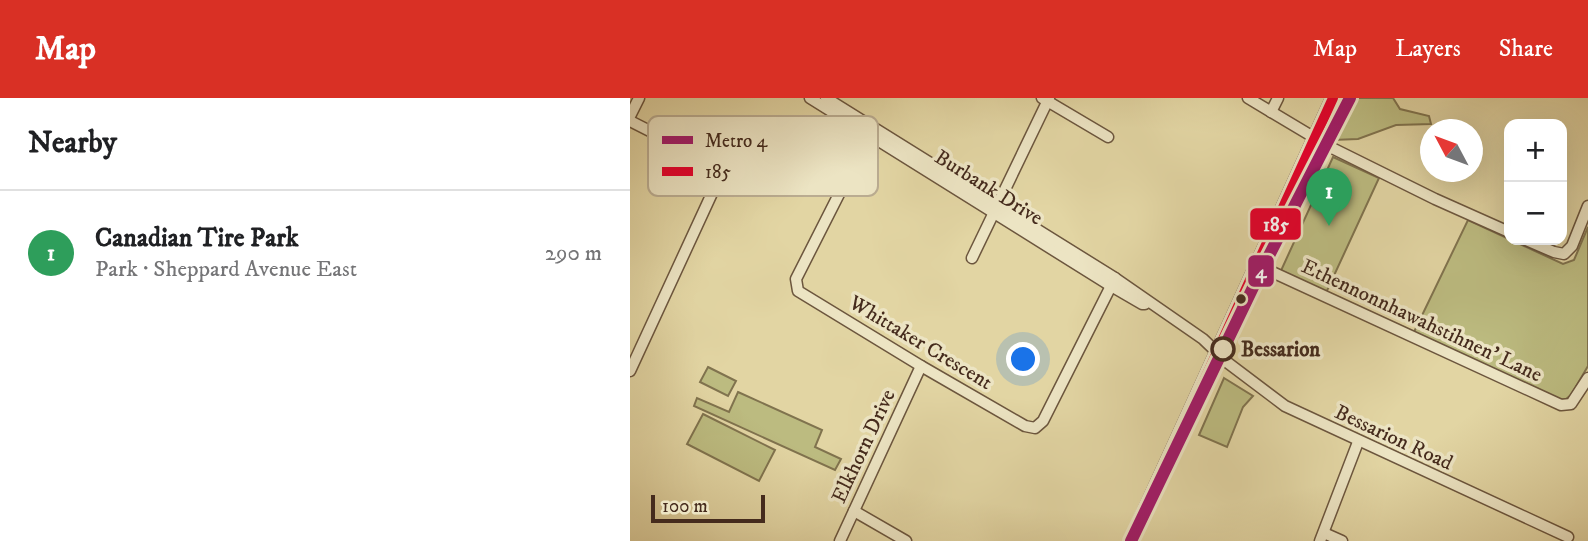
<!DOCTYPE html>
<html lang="en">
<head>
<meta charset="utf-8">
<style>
  :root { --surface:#fff; --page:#f6f6f6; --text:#202124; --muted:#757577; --line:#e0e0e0; --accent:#d93025 }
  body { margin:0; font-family:"IM FELL DW Pica",serif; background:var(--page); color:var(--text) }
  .controls { position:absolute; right:21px; top:21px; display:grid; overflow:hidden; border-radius:14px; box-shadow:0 7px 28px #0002 }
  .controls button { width:63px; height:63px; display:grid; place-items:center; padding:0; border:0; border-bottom:2px solid var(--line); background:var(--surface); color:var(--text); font:35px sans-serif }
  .compass { position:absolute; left:790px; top:21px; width:63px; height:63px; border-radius:50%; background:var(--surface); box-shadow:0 7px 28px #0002; rotate:311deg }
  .scale { position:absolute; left:21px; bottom:18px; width:114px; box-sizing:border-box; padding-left:7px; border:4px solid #452b1d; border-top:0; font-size:19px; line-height:24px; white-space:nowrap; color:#452b1d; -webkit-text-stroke:5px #ece4c3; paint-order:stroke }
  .you { position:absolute; left:394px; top:262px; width:24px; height:24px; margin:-18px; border:5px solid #fff; border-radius:50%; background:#1a73e8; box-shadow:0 0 0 10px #1a73e833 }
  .badge { display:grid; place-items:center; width:46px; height:46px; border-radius:50%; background:var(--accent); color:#fff; font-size:23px; font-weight:700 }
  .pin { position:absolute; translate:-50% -58px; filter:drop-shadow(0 2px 4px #0008) }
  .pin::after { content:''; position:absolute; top:37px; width:24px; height:21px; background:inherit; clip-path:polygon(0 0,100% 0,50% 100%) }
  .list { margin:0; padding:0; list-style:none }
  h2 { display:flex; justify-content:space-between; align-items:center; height:91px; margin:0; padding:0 28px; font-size:30px }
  h2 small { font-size:23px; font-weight:400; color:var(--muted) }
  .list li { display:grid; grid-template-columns:46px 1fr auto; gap:21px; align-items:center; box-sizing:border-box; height:126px; padding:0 28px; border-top:2px solid var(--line) }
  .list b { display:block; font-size:26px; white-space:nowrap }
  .list p { margin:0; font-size:23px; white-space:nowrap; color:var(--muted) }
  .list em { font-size:23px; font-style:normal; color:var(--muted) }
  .map { position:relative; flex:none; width:958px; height:443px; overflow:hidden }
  header { display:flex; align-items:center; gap:42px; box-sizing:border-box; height:98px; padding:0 35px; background:var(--accent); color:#fff }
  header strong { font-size:33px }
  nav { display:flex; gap:38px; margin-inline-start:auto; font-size:24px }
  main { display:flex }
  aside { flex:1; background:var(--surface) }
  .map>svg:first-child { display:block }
</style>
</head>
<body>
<header>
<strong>Map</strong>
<nav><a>Map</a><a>Layers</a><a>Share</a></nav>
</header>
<main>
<aside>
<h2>Nearby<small></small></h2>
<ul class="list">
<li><span class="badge" style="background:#2e9e5b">1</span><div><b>Canadian Tire Park</b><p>Park · Sheppard Avenue East</p></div><em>290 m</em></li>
</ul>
</aside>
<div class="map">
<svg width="958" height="443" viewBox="0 0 958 443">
  <rect width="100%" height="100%" fill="#e2d5a3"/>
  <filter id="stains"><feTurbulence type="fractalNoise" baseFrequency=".00286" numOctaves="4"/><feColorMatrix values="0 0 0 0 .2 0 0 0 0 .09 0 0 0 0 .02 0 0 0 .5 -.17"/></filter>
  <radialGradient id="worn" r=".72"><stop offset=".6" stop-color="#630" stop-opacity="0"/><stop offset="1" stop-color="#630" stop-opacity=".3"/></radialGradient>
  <g fill="#bcbb80" stroke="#80734e" stroke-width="2">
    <polygon points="725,0 763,0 770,11 799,18 801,26 766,27 728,41 703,42"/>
    <polygon points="703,59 749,80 695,197 649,177"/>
    <polygon points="838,122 933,166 944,162 958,129 958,268 941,297 936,301 930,302 783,236"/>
    <polygon points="78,269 106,283 98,298 70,284"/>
    <polygon points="594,280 623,298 613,309 597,349 569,337"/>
    <polygon points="108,294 192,332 185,349 211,361 205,372 64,308 67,300 99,314"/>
    <polygon points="73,316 145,352 129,383 57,346"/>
  </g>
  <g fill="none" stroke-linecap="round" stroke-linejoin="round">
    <defs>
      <g id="minor">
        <polyline points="180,0 481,188 512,206 515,206"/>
        <polyline points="196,0 485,180 573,241 598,265 655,308 938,439"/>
        <polyline points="412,0 478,39"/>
        <polyline points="618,0 700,49 805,101 879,134"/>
        <polyline points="641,14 648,0"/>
        <polyline points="0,18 9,0"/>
        <polyline points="0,23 81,64 89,76 84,91 0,273"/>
        <polyline points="243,29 166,181 168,193 291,268 395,328 405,330 413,323 485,180"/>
        <polyline points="896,142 924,154 934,156 942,148 958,108"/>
        <polyline points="342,160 419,0"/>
        <polyline points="627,170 640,173 931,307 941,306 958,280"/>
        <polyline points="224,413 276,443"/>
        <polyline points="694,435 712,443"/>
        <polyline points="210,443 291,268"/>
        <polyline points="690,443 728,344"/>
      </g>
      <polyline id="major" points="501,443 703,0"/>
    </defs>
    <use href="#minor" stroke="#6c563e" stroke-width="13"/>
    <use href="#major" stroke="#452b1d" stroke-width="16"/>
    <use href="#minor" stroke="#ece4c3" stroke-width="10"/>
    <use href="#major" stroke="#e2d5a3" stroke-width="12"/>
    <defs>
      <polyline id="bus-1" points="501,443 703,0"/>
    </defs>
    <use href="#bus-1" stroke="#ece4c3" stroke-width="16"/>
    <use href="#bus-1" stroke="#e4002b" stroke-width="10"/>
    <defs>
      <polyline id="metro-1" points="501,443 629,177 720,0"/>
    </defs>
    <use href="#metro-1" stroke="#ece4c3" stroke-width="18"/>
    <use href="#metro-1" stroke="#a21a68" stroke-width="12"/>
  </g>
  <circle fill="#452b1d" stroke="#ece4c3" stroke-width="2.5" cx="611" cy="201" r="6"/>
  <circle fill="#ece4c3" stroke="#452b1d" stroke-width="3.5" cx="593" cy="251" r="11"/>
  <g text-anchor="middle" stroke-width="7" stroke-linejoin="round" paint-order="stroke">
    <g font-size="21" fill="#452b1d" stroke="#ece4c3">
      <text transform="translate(359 89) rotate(32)" y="7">Burbank Drive</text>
      <text transform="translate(792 222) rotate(25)" y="7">Ethennonnhawahstihnen' Lane</text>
      <text transform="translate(291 244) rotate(31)" y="7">Whittaker Crescent</text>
      <text transform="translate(764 339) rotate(25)" y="7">Bessarion Road</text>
      <text transform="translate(233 348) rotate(-65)" y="7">Elkhorn Drive</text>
    </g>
    <g font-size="21" font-weight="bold" fill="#452b1d" stroke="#ece4c3" text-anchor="start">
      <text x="611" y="258">Bessarion</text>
    </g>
  </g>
  <rect x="18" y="18" width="230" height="80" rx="10" fill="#ece4c3" stroke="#baac91" stroke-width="2"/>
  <rect x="32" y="38" width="31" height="8" fill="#a21a68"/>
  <rect x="32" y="69" width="31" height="9" fill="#e4002b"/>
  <g font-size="19" fill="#452b1d">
    <text x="75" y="49">Metro 4</text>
    <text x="75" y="80">185</text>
  </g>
  <g stroke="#ece4c3" stroke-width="2.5">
    <rect x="619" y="109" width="53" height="34" rx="7" fill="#e4002b"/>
    <rect x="617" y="156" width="28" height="34" rx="7" fill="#a21a68"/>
  </g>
  <g font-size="19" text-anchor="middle" font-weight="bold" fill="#fff">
    <text x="646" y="133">185</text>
    <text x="631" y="180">4</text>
  </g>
  <rect width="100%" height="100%" filter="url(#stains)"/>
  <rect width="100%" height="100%" fill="url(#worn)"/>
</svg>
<div class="controls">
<button>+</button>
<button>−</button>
</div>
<svg class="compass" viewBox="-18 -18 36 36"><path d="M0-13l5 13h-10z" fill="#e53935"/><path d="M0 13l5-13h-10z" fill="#757577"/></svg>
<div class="scale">100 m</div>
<div class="you"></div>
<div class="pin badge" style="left:699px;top:128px;background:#2e9e5b">1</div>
</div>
</main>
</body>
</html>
